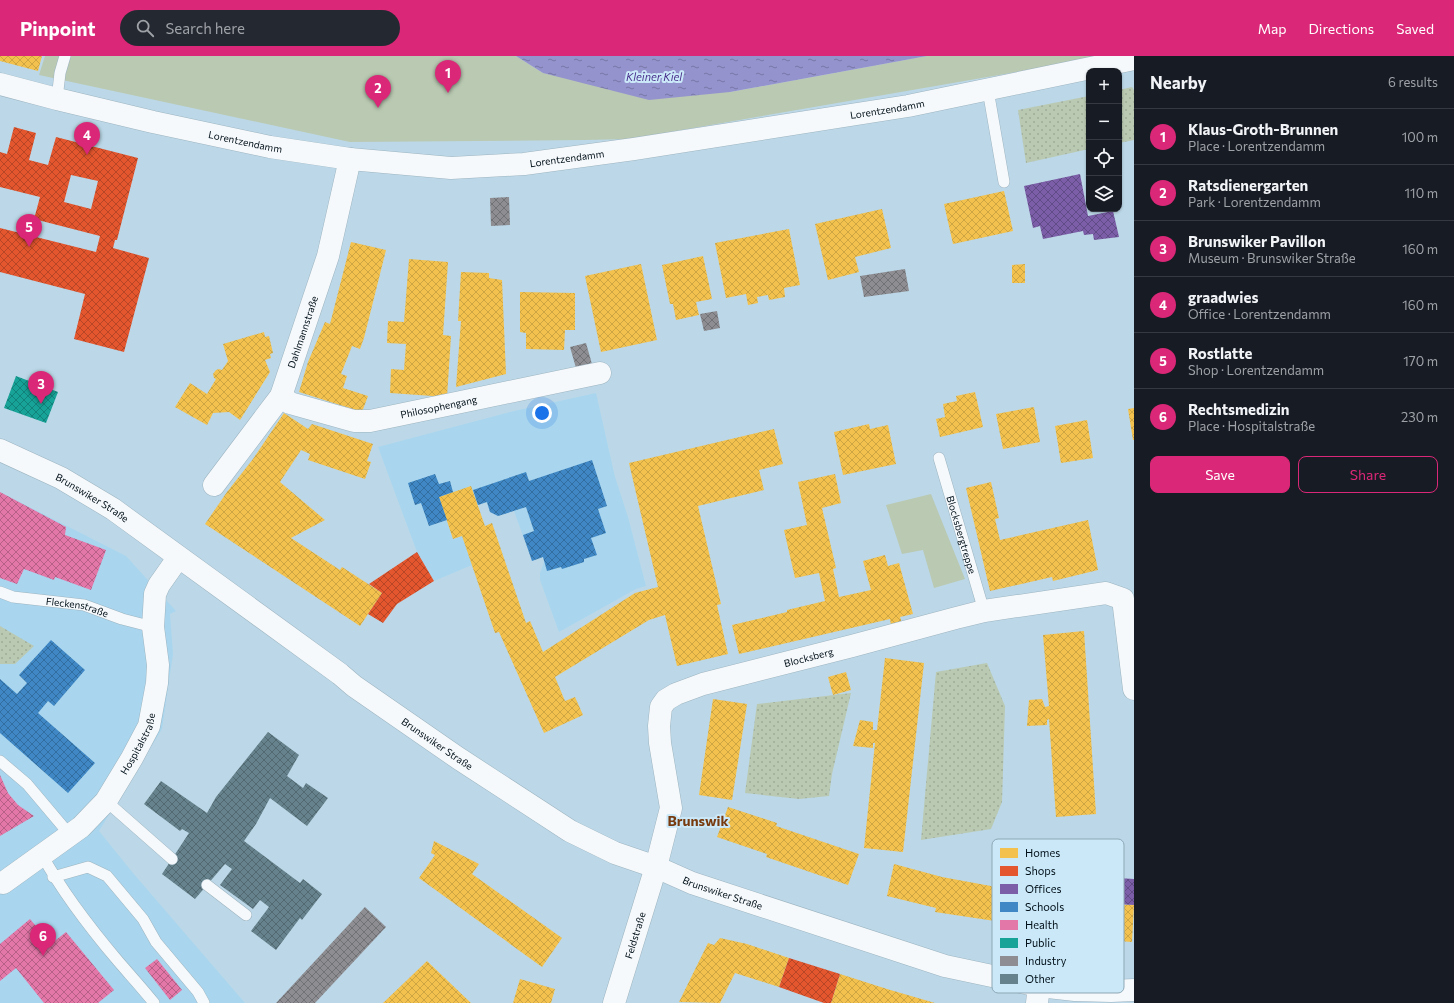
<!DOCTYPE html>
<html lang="en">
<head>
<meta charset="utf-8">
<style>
  :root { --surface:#171b24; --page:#242831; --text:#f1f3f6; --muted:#9ea1a6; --line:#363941; --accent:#db2777 }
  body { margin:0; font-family:Commissioner,sans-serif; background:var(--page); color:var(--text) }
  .controls { position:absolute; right:12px; top:12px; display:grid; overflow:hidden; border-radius:8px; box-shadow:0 1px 3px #0004 }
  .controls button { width:36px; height:36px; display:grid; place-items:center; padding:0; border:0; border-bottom:1px solid var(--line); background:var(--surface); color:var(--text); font:20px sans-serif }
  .you { position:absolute; left:542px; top:357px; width:14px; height:14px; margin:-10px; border:3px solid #fff; border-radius:50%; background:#1a73e8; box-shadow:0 0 0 6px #1a73e833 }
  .badge { display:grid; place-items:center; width:26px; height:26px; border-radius:50%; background:var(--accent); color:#fff; font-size:13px; font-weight:700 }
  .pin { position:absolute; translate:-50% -33px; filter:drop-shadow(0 1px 2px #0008) }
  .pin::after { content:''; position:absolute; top:21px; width:14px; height:12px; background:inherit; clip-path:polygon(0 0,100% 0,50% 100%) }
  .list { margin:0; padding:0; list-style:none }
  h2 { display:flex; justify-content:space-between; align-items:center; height:52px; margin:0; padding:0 16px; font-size:17px }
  h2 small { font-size:13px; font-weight:400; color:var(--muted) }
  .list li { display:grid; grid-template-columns:26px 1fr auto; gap:12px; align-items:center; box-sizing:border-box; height:56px; padding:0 16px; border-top:1px solid var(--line) }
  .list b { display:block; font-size:15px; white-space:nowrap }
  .list p { margin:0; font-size:13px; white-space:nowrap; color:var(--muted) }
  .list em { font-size:13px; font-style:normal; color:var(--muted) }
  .actions { display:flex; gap:8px; padding:12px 16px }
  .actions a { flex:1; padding:9px 0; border:1px solid var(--accent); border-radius:8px; text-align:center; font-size:14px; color:var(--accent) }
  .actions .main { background:var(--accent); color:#fff }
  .icon { flex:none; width:22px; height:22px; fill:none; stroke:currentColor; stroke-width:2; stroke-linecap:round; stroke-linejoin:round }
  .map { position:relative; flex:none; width:1134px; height:947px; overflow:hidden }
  header { display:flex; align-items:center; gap:24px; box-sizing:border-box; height:56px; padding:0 20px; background:var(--accent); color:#fff }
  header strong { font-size:19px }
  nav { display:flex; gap:22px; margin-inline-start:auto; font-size:14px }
  .search { width:280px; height:36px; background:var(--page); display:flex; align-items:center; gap:10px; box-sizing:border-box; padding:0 14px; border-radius:22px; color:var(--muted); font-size:15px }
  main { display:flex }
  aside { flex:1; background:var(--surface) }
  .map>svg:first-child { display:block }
</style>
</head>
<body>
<header>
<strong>Pinpoint</strong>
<div class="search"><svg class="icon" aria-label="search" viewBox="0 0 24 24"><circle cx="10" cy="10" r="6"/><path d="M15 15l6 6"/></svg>Search here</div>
<nav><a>Map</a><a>Directions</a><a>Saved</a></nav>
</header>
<main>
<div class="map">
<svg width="1134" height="947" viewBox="0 0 1134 947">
  <defs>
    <pattern id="grass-dots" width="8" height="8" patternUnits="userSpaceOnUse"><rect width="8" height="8" fill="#bac9b2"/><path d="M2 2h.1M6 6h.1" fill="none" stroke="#9eab98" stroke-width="1.8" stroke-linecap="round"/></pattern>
    <pattern id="water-ripples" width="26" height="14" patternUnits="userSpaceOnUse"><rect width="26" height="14" fill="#9593cd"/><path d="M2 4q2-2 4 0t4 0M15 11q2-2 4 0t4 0" fill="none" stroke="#7776a5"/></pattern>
    <pattern id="homes-cross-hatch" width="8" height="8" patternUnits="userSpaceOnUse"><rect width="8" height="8" fill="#f2c14e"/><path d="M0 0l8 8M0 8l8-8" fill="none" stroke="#cea543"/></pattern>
    <pattern id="shops-cross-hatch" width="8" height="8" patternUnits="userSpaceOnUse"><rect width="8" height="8" fill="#e4572e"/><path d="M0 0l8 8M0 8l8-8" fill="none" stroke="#b64626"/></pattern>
    <pattern id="offices-cross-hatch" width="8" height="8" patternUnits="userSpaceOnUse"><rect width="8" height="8" fill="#7b5ea7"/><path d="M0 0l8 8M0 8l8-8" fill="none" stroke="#624c87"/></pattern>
    <pattern id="schools-cross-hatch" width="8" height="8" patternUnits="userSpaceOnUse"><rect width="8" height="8" fill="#3f88c5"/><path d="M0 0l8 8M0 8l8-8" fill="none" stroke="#326e9f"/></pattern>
    <pattern id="health-cross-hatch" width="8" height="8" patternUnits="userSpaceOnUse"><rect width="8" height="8" fill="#e377a8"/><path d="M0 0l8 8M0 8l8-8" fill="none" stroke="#b66088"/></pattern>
    <pattern id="public-cross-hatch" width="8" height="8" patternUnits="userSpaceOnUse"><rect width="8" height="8" fill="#17a398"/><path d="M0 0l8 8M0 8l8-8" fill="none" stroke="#12837b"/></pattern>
    <pattern id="industry-cross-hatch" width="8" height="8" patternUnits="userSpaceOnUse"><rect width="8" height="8" fill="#8d8d92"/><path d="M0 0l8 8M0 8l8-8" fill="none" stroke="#717276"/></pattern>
    <pattern id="building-cross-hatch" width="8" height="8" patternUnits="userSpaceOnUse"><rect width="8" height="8" fill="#66828c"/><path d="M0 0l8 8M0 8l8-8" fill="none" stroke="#526971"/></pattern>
  </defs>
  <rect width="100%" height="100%" fill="#bcd8e8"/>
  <g fill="#a9d6ee">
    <polygon points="596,337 615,421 628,461 646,530 636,533 559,576 540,524 540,517 544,506 543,501 532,505 514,455 498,460 490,456 486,446 445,460 453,483 462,480 472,509 434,525 417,496 378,391 514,355"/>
    <polygon points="0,436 126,500 176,555 170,558 173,598 162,673 99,775 133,817 245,947 0,947"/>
  </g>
  <g fill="url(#grass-dots)">
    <polygon points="1132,31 1134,34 1134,84 1119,87 1119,34"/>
    <polygon points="1089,40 1089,93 1026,107 1018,54"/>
    <polygon points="0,570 34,590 15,608 0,608"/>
    <polygon points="987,607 1005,650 1002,746 991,773 921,784 936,616"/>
    <polygon points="851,637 832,718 829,740 799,743 745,737 757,648"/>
  </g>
  <g fill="#bac9b2">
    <polygon points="45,0 516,0 543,17 730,36 927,0 1100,0 1080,5 630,83 585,84 350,86 39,19"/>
    <polygon points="931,438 965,523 934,532 923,494 902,498 886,449"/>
  </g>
  <polygon fill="url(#water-ripples)" points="516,0 927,0 730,36 649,44 543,17"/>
  <g fill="url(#homes-cross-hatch)">
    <polygon points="0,0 42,0 38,15 0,5"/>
    <polygon points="1004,135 1013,175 953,188 944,148"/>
    <polygon points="882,153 891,192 855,201 859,216 828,224 815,168"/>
    <polygon points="789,173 800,229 784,232 785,241 769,244 768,239 757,241 758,247 748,249 746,238 726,242 715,187"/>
    <polygon points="351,186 386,194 364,282 360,293 352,290 341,318 347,320 343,332 368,340 362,356 299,336 308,306 325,266 330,268"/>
    <polygon points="703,200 712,243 696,246 699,259 676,264 673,248 670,248 662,209"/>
    <polygon points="409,203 448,206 443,279 451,280 447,341 390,337 391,313 404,314 406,288 387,287 388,265 404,266"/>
    <polygon points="641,208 657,284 601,296 585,220"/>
    <polygon points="1025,208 1025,227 1012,227 1012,209"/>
    <polygon points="461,216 489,217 489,222 502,224 506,318 456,331 461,265 458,265"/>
    <polygon points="520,236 575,237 575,274 565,274 564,294 526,293 526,277 520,276"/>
    <polygon points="264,276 265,281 269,280 273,297 270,298 271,302 265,304 270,316 240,364 229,356 213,357 207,369 175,351 190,327 207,338 216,323 214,322 213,318 216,314 219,313 222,314 228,305 223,288"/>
    <polygon points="975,336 983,371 940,381 936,363 945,361 943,348 957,345 956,340"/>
    <polygon points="1034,351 1040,386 1003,393 996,358"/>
    <polygon points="1134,352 1134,384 1133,384 1128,353"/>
    <polygon points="284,357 308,373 312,368 373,388 367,405 371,406 365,423 308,404 310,398 301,394 280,426 325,464 291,482 340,514 342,511 382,537 360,570 205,468 227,436 253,403"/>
    <polygon points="1087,364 1093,402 1061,407 1055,370"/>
    <polygon points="869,368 870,373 888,369 896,408 843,419 834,376"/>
    <polygon points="774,373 783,408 759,414 764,434 698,450 721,548 717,549 728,598 677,610 665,559 649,564 555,621 565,645 575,641 583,659 544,677 499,576 495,577 462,480 453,483 439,441 471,430 485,470 492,467 526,567 530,565 543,596 635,537 658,531 629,407"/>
    <polygon points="835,418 841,447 822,452 836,512 833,513 839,541 871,534 863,505 885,499 888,510 899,507 913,558 900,561 902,567 891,570 890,563 739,598 732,569 787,556 787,554 825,545 819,517 795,522 784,474 807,469 798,426"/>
    <polygon points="991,426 999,462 995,463 1000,484 1088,464 1098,514 1053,525 1052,521 990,535 966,432"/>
    <polygon points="1084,575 1096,758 1056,761 1049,663 1047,664 1047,669 1027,670 1029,644 1042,643 1045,651 1049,650 1043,579"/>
    <polygon points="885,602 924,607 903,796 864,792 875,687 873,687 873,692 853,690 860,664 873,666 873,674 877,674"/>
    <polygon points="846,616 851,634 833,639 828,621"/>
    <polygon points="713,643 747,648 732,744 699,739"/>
    <polygon points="728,751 777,767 776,770 859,798 848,829 766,801 767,798 717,781"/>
    <polygon points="434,785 479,808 472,818 562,882 542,911 419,822 435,799 431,797"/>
    <polygon points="894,808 942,821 1057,842 1055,813 1073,814 1072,843 1084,844 1083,847 1134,849 1132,886 1059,881 1020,876 1021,869 935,856 936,852 887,840"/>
    <polygon points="720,882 747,888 789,902 779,931 735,917 720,947 679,946 708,887 714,889"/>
    <polygon points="427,905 471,947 383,947"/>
    <polygon points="840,918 887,933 935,947 831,947"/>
    <polygon points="520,923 555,933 551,947 513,947"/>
  </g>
  <g fill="url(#shops-cross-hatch)" fill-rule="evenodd">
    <path d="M14,71l22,6 -7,27 19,5 8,-28 82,21 -21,82h-2l-2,8 36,10 -25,94 -50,-13 11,-45 -85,-22v-44l96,24 4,-16 -66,-17 6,-22 -40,-10v-35l7,2zM71,119l27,6 -7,28 -27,-7z"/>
    <polygon points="417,496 434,525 397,548 383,567 368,558 382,537 369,528"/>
    <polygon points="789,902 840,918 831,947 824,947 779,931"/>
  </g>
  <g fill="url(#offices-cross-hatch)">
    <polygon points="1080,118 1088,160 1113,155 1119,181 1094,184 1093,178 1084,179 1083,175 1043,183 1040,170 1033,172 1024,130"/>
    <polygon points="1118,822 1134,823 1134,849 1117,848"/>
  </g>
  <g fill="url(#schools-cross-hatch)">
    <polygon points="592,404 607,450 598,453 606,477 591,482 597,499 584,503 584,506 562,513 561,511 547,515 543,501 532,505 523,479 534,475 526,451 498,460 490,456 487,446 478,449 473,434 526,416 529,425"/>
    <polygon points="435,418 439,428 450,425 453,436 439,441 447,464 429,470 421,447 415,449 408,427"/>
    <polygon points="51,584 85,614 54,650 48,645 38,657 95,707 68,737 0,677 0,623 17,638 27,627 19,619"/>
  </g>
  <g fill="url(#health-cross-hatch)">
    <polygon points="0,436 66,471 65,479 106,494 91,534 55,521 54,524 24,513 17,528 0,522"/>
    <polygon points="0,719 8,737 18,749 34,760 0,780"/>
    <polygon points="30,863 51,888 66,876 114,934 98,947 44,947 16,912 0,925 0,888"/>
    <polygon points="157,903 182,934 170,944 145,912"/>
  </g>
  <polygon fill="url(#public-cross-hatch)" points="16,320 58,336 46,367 4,352"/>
  <g fill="url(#industry-cross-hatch)">
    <polygon points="509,141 510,169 491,170 490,142"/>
    <polygon points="905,213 909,235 864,241 860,220"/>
    <polygon points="717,255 720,272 704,275 700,258"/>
    <polygon points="586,287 592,308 576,312 570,291"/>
    <polygon points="365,851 386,871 315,947 276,947"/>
  </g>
  <polygon fill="url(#building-cross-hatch)" points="268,676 299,699 287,720 303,732 306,727 328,742 307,770 270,742 256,768 244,785 300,827 303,823 322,838 302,864 300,862 276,894 251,875 269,851 260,844 253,853 220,829 232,813 225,808 195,843 162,818 189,777 182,773 180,775 144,748 161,725 207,757 216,741"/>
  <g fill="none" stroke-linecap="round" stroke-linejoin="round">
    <defs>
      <g id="service">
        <polyline points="988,34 1004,126"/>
        <polyline points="57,43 60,17 65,0"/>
        <path id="s1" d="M939,402l45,153"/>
        <path id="s2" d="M0,536l13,5 71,8 38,14 31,8"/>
        <polyline points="0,705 27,728 70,779"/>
        <polyline points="106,745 172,803"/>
        <path d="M42,799c21,38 48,73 76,106 12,14 24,27 36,42"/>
        <polyline points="53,821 88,811 107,820 143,863 156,886 198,936 204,947"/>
        <polyline points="207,829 246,859"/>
      </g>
      <g id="minor">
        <path id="s3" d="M0,28l57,15 96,23 117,25 80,12 101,9 73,-4 110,-15 274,-43 226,-47"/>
        <path id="s4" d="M281,340l9,7 64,18h16l230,-48"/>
        <path id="s5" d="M214,429l67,-89 47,-140 22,-97"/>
        <path id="s6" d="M656,811l15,-59 -11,-65 -1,-17 2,-19 5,-7 10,-6 27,-10 149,-38 104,-28 28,-7 122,-18 17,6 11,90"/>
        <path id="s7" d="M3,827l78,-56 25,-26 26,-43 17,-32 8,-43 1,-18 -5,-38 2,-33 4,-9 19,-27"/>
        <polyline points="1037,947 1039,930"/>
      </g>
      <g id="tertiary">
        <path id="s8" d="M614,947l42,-136"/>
      </g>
      <g id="secondary">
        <path id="s9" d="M0,394l61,28 52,31 227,165 14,12 104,72 112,73 45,22 41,14 36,16 253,83 94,20 36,4 36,1 23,-1"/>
      </g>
    </defs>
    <use href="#service" stroke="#9db4c0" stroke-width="12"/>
    <use href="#minor" stroke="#9db4c0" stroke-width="23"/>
    <use href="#tertiary" stroke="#9db4c0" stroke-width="23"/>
    <use href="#secondary" stroke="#9db4c0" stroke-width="23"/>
    <use href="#service" stroke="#f5f9fc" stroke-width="11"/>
    <use href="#minor" stroke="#f5f9fc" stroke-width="22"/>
    <use href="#tertiary" stroke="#f5f9fc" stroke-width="22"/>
    <use href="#secondary" stroke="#f5f9fc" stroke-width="22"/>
  </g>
  <g text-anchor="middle" stroke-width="4" stroke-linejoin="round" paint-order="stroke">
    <g font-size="10" fill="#000f18" stroke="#cae8f8">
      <text dy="4" stroke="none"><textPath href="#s3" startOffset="900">Lorentzendamm</textPath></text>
      <text dy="4" stroke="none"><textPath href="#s3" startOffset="252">Lorentzendamm</textPath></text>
      <text dy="4" stroke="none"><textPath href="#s3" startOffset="576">Lorentzendamm</textPath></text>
      <text dy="4" stroke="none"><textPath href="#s5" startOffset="179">Dahlmannstraße</textPath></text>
      <text dy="4" stroke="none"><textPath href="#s4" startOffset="164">Philosophengang</textPath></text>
      <text dy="4" stroke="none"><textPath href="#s9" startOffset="104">Brunswiker Straße</textPath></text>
      <text dy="4" stroke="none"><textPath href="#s1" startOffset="80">Blocksbergtreppe</textPath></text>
      <text dy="4" stroke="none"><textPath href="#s2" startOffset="79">Fleckenstraße</textPath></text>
      <text dy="4" stroke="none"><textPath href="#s6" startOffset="321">Blocksberg</textPath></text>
      <text dy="4" stroke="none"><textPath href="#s7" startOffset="198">Hospitalstraße</textPath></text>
      <text dy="4" stroke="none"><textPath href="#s9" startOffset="528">Brunswiker Straße</textPath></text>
      <text dy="4" stroke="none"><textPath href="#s9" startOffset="852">Brunswiker Straße</textPath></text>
      <text dy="4" stroke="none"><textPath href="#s8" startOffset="71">Feldstraße</textPath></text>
    </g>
    <g font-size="11" font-style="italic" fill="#4a2f8c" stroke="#cae8f8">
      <text x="654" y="25">Kleiner Kiel</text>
    </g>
    <g font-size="14" font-weight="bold" fill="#783b0f" stroke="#cae8f8">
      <text x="698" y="770">Brunswik</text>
    </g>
  </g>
  <rect x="992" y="783" width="132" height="154" rx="6" fill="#cae8f8" stroke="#8da7b5" stroke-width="1"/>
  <rect x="1000" y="792" width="18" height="10" fill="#f2c14e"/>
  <rect x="1000" y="810" width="18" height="10" fill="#e4572e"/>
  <rect x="1000" y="828" width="18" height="10" fill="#7b5ea7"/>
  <rect x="1000" y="846" width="18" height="10" fill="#3f88c5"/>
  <rect x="1000" y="864" width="18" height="10" fill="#e377a8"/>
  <rect x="1000" y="882" width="18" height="10" fill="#17a398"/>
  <rect x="1000" y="900" width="18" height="10" fill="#8d8d92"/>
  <rect x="1000" y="918" width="18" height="10" fill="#66828c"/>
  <g font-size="11" fill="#000f18">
    <text x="1025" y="801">Homes</text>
    <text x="1025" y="819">Shops</text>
    <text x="1025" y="837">Offices</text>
    <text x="1025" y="855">Schools</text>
    <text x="1025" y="873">Health</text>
    <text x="1025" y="891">Public</text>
    <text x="1025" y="909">Industry</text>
    <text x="1025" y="927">Other</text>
  </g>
</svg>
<div class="controls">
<button>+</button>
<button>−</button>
<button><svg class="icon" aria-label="locate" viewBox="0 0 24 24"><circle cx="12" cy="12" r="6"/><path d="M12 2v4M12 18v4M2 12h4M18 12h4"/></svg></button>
<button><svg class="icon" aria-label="layers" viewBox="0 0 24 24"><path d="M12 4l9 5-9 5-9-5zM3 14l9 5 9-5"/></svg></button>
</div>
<div class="you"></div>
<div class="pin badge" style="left:448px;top:37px">1</div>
<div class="pin badge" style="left:378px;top:52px">2</div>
<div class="pin badge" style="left:41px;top:348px">3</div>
<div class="pin badge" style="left:87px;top:99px">4</div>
<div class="pin badge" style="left:29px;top:191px">5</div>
<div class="pin badge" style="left:43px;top:900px">6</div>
</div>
<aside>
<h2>Nearby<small>6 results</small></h2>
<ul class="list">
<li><span class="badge">1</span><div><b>Klaus-Groth-Brunnen</b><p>Place · Lorentzendamm</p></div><em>100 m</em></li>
<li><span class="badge">2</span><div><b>Ratsdienergarten</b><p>Park · Lorentzendamm</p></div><em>110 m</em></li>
<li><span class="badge">3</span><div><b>Brunswiker Pavillon</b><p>Museum · Brunswiker Straße</p></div><em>160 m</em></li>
<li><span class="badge">4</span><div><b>graadwies</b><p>Office · Lorentzendamm</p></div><em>160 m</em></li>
<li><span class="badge">5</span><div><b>Rostlatte</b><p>Shop · Lorentzendamm</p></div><em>170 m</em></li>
<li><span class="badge">6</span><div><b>Rechtsmedizin</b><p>Place · Hospitalstraße</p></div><em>230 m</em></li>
</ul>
<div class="actions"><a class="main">Save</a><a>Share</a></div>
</aside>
</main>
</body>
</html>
